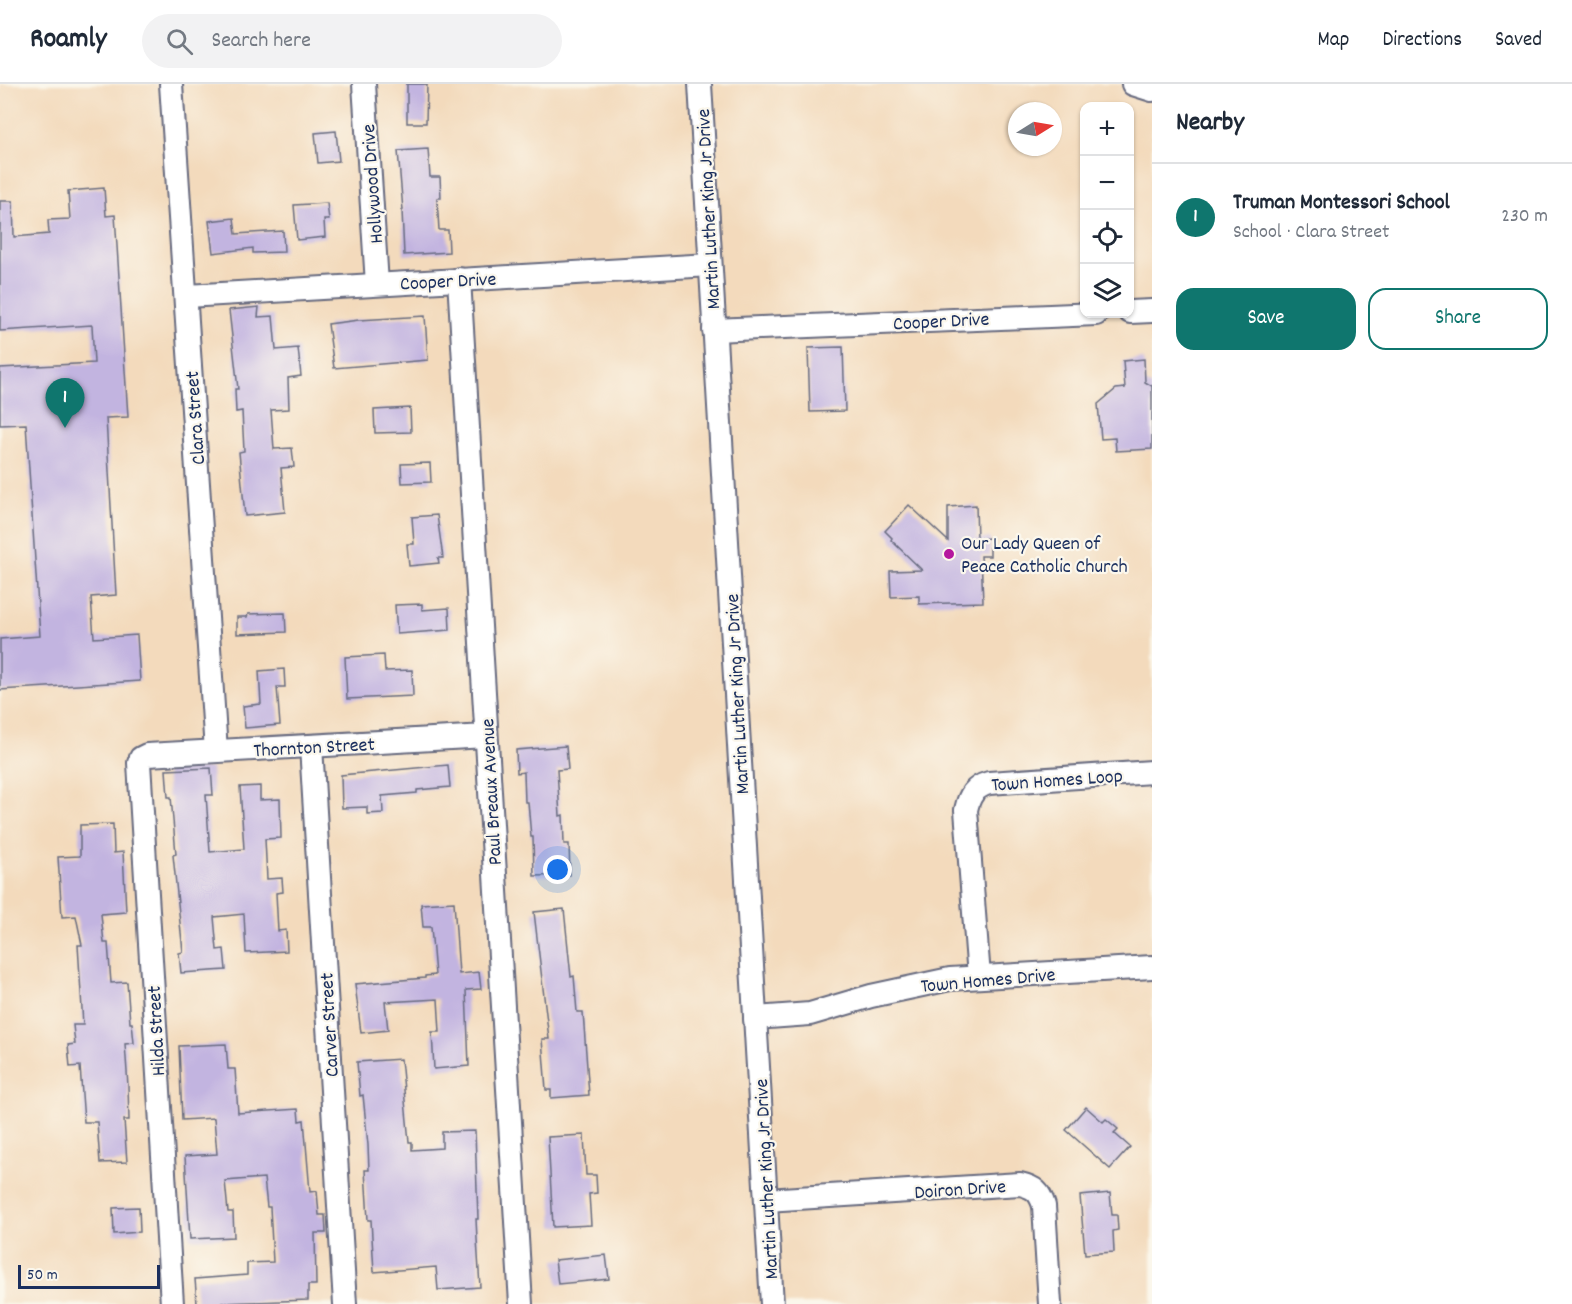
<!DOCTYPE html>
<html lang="en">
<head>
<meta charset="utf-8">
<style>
  :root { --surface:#fff; --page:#f2f2f3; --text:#1f2937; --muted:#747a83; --line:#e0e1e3; --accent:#0f766e }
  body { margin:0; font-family:Dekko,sans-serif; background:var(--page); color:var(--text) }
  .controls { position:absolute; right:18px; top:18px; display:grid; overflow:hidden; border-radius:12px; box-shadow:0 2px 4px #0004 }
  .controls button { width:54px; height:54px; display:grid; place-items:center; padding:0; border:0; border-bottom:2px solid var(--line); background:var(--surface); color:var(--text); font:30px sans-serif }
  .compass { position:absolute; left:1008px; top:18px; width:54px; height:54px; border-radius:50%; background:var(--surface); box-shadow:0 2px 4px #0004; rotate:79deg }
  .scale { position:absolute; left:18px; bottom:15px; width:142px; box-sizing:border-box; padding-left:6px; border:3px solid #1b2f5e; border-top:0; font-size:16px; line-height:21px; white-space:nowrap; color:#1b2f5e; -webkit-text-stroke:4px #fbf7ec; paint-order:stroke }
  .you { position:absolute; left:558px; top:786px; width:21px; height:21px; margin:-15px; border:4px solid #fff; border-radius:50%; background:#1a73e8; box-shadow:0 0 0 9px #1a73e833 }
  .badge { display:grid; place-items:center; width:39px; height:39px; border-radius:50%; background:var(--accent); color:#fff; font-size:20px; font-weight:700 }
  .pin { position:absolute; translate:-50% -50px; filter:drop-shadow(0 2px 3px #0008) }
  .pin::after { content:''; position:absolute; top:32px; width:21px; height:18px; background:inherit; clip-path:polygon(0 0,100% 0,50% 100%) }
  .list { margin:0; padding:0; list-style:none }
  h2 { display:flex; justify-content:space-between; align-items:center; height:78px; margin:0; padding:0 24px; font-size:26px }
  h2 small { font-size:20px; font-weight:400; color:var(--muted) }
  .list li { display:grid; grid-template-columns:39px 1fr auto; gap:18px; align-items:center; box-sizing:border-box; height:108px; padding:0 24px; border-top:2px solid var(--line) }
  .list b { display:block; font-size:22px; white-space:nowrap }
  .list p { margin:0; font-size:20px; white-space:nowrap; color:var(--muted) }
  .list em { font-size:20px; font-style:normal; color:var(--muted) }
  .actions { display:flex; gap:12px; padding:18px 24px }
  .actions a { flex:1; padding:14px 0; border:2px solid var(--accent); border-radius:18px; text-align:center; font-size:21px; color:var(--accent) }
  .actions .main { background:var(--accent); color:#fff }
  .icon { flex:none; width:33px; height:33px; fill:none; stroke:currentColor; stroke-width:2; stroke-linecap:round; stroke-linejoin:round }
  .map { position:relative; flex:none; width:1152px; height:1220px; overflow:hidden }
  header { display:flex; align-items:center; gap:36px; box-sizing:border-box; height:84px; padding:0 30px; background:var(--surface); border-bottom:2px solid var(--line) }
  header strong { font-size:28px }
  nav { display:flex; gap:33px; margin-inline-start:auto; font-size:21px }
  .search { width:420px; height:54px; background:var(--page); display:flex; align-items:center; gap:15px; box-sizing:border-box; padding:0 21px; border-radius:33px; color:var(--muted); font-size:22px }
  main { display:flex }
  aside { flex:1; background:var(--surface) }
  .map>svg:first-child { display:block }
</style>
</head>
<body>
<header>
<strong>Roamly</strong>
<div class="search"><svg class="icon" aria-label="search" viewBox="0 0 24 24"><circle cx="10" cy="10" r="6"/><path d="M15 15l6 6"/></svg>Search here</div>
<nav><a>Map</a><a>Directions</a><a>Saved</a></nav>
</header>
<main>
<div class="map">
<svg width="1152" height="1220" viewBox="0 0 1152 1220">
  <rect width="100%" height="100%" fill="#fbf7ec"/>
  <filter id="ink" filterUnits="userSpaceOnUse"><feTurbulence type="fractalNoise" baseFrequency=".0167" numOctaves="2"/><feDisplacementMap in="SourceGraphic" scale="12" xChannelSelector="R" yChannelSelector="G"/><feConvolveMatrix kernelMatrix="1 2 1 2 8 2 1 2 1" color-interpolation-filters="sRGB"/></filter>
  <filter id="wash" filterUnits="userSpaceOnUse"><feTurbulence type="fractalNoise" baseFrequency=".008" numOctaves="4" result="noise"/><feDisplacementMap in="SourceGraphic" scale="24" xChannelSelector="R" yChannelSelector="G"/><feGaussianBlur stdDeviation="1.35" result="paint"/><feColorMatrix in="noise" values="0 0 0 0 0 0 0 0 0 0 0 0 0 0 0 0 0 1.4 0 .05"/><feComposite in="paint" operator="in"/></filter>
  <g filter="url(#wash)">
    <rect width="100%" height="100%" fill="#f3dabc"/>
    <g id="blocks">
      <g fill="#c2b4e0">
        <polygon points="407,0 427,0 426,39 407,39"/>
        <polygon points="336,47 339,77 318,79 315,49"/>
        <polygon points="428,65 430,93 440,93 441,114 437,114 439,146 448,146 449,168 404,171 402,126 403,126 398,67"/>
        <polygon points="104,104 106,132 115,131 128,333 106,334 116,511 91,513 94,554 137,551 140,597 0,606 0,555 40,552 26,340 0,341 0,284 94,279 92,241 0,247 0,117 13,117 14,153 49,150 48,136 70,135 68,107"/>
        <polygon points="327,119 329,136 324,136 325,153 297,156 294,121"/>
        <polygon points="234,134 236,150 283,147 284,168 253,169 253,164 213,169 209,137"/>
        <polygon points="259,223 258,233 273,232 276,266 298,264 301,292 288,294 289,325 271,326 274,365 292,364 294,383 281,384 285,428 245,432 239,368 244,367 242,327 236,328 235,305 238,305 229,226"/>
        <polygon points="425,232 428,276 334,284 328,240 359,236"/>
        <polygon points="843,263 845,327 810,328 808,264"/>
        <polygon points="1144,275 1145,298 1152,302 1152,365 1116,367 1115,354 1101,355 1098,320 1116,305 1125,304 1123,277"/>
        <polygon points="410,324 411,348 375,349 374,326"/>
        <polygon points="430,379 431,398 402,399 401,380"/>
        <polygon points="909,421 948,457 948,423 976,421 977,455 990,454 990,472 981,472 983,518 919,520 919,512 891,513 890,487 922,486 891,456 892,454 885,447"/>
        <polygon points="437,431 443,474 438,474 439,479 409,482 407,460 414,460 412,433"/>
        <polygon points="422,520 422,526 449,524 450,546 397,550 395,521"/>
        <polygon points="285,529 286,548 237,550 237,533 247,533 248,530"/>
        <polygon points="384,571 385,587 412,586 413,612 347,615 345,573"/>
        <polygon points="284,585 285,603 277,603 280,641 245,644 243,622 261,620 259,587"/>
        <polygon points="566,662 568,685 557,686 560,732 563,731 564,760 569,760 570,791 534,792 533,753 531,753 528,718 525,718 524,688 517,689 516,666"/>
        <polygon points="448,681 450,703 417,706 417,709 382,712 383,729 367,730 367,723 342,724 341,691"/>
        <polygon points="211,684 213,711 206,711 210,768 244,765 240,703 260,702 260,716 280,715 281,754 265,755 267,795 282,794 283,808 276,809 278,847 286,846 287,867 246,869 244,830 214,833 217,866 224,865 226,886 181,889 179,869 183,868 173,771 176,770 171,713 168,713 166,686"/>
        <polygon points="113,740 114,769 123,768 126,828 101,830 104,859 108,859 111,899 127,898 130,939 132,939 134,959 125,960 128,1002 129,1036 124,1036 127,1078 100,1079 97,1038 84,1038 80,982 70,983 68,961 75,960 73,941 83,941 78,861 82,861 76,832 62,833 58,773 80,772 80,741"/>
        <polygon points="454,818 459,890 479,888 481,905 466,906 469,982 434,985 432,948 440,948 438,915 385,918 388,946 361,949 355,900 425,894 425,892 435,891 431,843 423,843 421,820"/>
        <polygon points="564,825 571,893 574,892 577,928 583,928 589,1011 551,1014 551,1006 546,1006 542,955 549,955 534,828"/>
        <polygon points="226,960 228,985 235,985 238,1029 298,1025 299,1037 304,1036 310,1108 317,1107 319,1131 325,1131 326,1149 315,1149 316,1201 308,1201 308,1216 197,1220 195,1195 247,1191 247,1179 273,1178 270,1123 267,1123 264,1094 225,1097 228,1128 233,1128 234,1153 190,1155 185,1072 217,1070 214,1034 182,1036 179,962"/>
        <polygon points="401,975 409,1058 412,1058 412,1066 442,1064 442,1048 475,1047 478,1135 476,1135 477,1155 480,1203 438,1206 436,1183 374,1188 371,1136 368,1136 365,1086 369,1086 368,1061 363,1011 360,1012 357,978"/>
        <polygon points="1086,1023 1103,1038 1106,1035 1118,1045 1114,1049 1130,1063 1110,1085 1066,1046"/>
        <polygon points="584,1051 586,1091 596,1091 597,1109 589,1110 591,1141 553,1143 548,1053"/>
        <polygon points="1110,1109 1112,1131 1117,1131 1118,1146 1113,1147 1114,1168 1085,1170 1080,1112"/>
        <polygon points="139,1123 140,1148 114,1150 113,1124"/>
        <polygon points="606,1171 609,1195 558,1200 555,1176"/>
      </g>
    </g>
  </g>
  <g filter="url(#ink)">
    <use href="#blocks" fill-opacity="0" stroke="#676b7f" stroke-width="1.5"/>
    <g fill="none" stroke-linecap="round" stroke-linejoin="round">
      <defs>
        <g id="minor">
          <polyline points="171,0 216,667"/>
          <polyline points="364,0 377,200"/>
          <polyline points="700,0 772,1220"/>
          <polyline points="1133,0 1152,6"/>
          <polyline points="459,195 521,1220"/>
          <polyline points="187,212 710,181"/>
          <polyline points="1130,228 1152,227"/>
          <polyline points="714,246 1096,230"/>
          <polyline points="311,662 345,1220"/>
          <path d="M979,893l-13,-167c3,-14 8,-23 23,-27l163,-11"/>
          <polyline points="755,934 810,930 871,912 950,895 1152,883"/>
          <path d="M766,1116l254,-16c14,3 20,8 24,22l6,98"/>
          <polyline points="172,1220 139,679 141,674 147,671 486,652"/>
        </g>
      </defs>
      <use href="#minor" stroke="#676b7f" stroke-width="26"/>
      <use href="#minor" stroke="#fff" stroke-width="22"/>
    </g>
  </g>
  <circle fill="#b5179e" stroke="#fbf7ec" stroke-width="2" cx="949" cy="470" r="6"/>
  <g text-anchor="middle" stroke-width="4.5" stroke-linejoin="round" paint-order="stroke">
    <g font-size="20" fill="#1b2f5e" stroke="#fbf7ec">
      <text transform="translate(371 100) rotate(-94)" y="7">Hollywood Drive</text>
      <text transform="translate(707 125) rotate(-93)" y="7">Martin Luther King Jr Drive</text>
      <text transform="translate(448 196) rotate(-3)" y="7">Cooper Drive</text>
      <text transform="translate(941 236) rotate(-3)" y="7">Cooper Drive</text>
      <text transform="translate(194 334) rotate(-94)" y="7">Clara Street</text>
      <text transform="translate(736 610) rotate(-93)" y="7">Martin Luther King Jr Drive</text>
      <text transform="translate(314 662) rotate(-3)" y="7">Thornton Street</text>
      <text transform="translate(1057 695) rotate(-4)" y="7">Town Homes Loop</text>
      <text transform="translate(490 708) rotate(-93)" y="7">Paul Breaux Avenue</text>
      <text transform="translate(988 895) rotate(-5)" y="7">Town Homes Drive</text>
      <text transform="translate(328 941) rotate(-93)" y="7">Carver Street</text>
      <text transform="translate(155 947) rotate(-93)" y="7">Hilda Street</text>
      <text transform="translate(765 1095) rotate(-93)" y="7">Martin Luther King Jr Drive</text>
      <text transform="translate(960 1104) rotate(-4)" y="7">Doiron Drive</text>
    </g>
    <g font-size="20" fill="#1b2f5e" stroke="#fbf7ec" text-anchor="start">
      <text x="961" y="465">Our Lady Queen of<tspan x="961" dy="23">Peace Catholic Church</tspan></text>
    </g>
  </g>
</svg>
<div class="controls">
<button>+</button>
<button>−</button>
<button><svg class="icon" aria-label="locate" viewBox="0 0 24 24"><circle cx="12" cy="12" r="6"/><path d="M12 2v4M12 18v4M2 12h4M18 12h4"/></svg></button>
<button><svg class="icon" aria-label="layers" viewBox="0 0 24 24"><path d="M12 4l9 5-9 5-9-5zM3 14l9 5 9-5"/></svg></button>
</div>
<svg class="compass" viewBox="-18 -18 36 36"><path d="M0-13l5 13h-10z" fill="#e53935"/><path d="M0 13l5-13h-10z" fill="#747a83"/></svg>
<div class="scale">50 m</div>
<div class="you"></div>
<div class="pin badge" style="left:65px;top:344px">1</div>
</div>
<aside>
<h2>Nearby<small></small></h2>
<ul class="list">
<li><span class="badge">1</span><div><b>Truman Montessori School</b><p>School · Clara Street</p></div><em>230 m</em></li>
</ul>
<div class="actions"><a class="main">Save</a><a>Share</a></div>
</aside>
</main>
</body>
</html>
